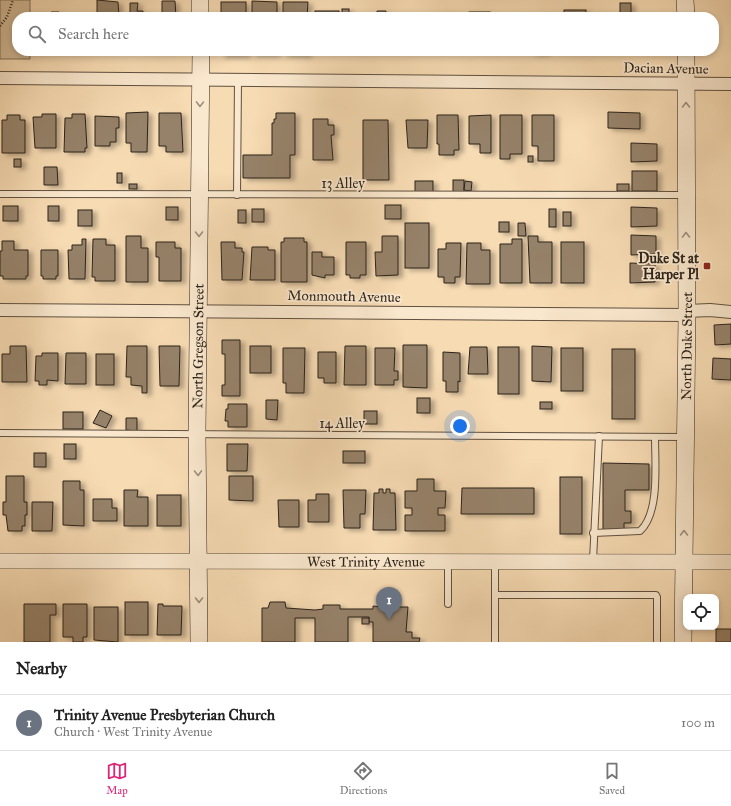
<!DOCTYPE html>
<html lang="en">
<head>
<meta charset="utf-8">
<style>
  :root { --surface:#fff; --page:#f6f6f6; --text:#222; --muted:#767676; --line:#e0e0e0; --accent:#db2777 }
  body { margin:0; font-family:"IM FELL Great Primer",serif; background:var(--page); color:var(--text) }
  .controls { position:absolute; right:12px; bottom:12px; display:grid; overflow:hidden; border-radius:8px; box-shadow:0 2px 6px #0003 }
  .controls button { width:36px; height:36px; display:grid; place-items:center; padding:0; border:0; border-bottom:1px solid var(--line); background:var(--surface); color:var(--text); font:20px sans-serif }
  .you { position:absolute; left:460px; top:426px; width:14px; height:14px; margin:-10px; border:3px solid #fff; border-radius:50%; background:#1a73e8; box-shadow:0 0 0 6px #1a73e833 }
  .badge { display:grid; place-items:center; width:26px; height:26px; border-radius:50%; background:var(--accent); color:#fff; font-size:13px; font-weight:700 }
  .pin { position:absolute; translate:-50% -33px; filter:drop-shadow(0 1px 2px #0008) }
  .pin::after { content:''; position:absolute; top:21px; width:14px; height:12px; background:inherit; clip-path:polygon(0 0,100% 0,50% 100%) }
  .list { margin:0; padding:0; list-style:none }
  h2 { display:flex; justify-content:space-between; align-items:center; height:52px; margin:0; padding:0 16px; font-size:17px }
  h2 small { font-size:13px; font-weight:400; color:var(--muted) }
  .list li { display:grid; grid-template-columns:26px 1fr auto; gap:12px; align-items:center; box-sizing:border-box; height:56px; padding:0 16px; border-top:1px solid var(--line) }
  .list b { display:block; font-size:15px; white-space:nowrap }
  .list p { margin:0; font-size:13px; white-space:nowrap; color:var(--muted) }
  .list em { font-size:13px; font-style:normal; color:var(--muted) }
  .icon { flex:none; width:22px; height:22px; fill:none; stroke:currentColor; stroke-width:2; stroke-linecap:round; stroke-linejoin:round }
  .map { position:relative; flex:none; width:731px; height:642px; overflow:hidden }
  .search { position:absolute; background:var(--surface); box-shadow:0 2px 6px #0003; left:12px; right:12px; top:12px; height:44px; display:flex; align-items:center; gap:10px; box-sizing:border-box; padding:0 14px; border-radius:16px; color:var(--muted); font-size:15px }
  .sheet { height:108px; background:var(--surface) }
  nav { display:flex; justify-content:space-around; align-items:center; box-sizing:border-box; height:56px; border-top:1px solid var(--line); background:var(--surface); font-size:11px; color:var(--muted) }
  nav a { display:grid; justify-items:center; gap:2px }
  nav .on { color:var(--accent) }
  .map>svg:first-child { display:block }
</style>
</head>
<body>
<div class="map">
<svg width="731" height="642" viewBox="0 0 731 642">
  <defs>
    <filter id="shadow"><feDropShadow dx="4.5" dy="2.5" stdDeviation="2" flood-color="#0004"/></filter>
  </defs>
  <rect width="100%" height="100%" fill="#f7dbb3"/>
  <filter id="stains"><feTurbulence type="fractalNoise" baseFrequency=".005" numOctaves="4"/><feColorMatrix values="0 0 0 0 .2 0 0 0 0 .09 0 0 0 0 .02 0 0 0 .5 -.17"/></filter>
  <radialGradient id="worn" r=".72"><stop offset=".6" stop-color="#630" stop-opacity="0"/><stop offset="1" stop-color="#630" stop-opacity=".3"/></radialGradient>
  <polygon fill="#d4bc99" stroke="#806f5a" points="0,0 30,0 30,17 17,17 17,51 30,51 30,59 0,59"/>
  <g fill="#96826a" stroke="#2c221a" filter="url(#shadow)">
    <polygon points="97,0 118,2 119,17 101,17 101,14 97,14"/>
    <polygon points="162,1 175,1 176,17 162,17"/>
    <polygon points="252,1 277,2 277,17 252,17"/>
    <rect x="221" y="2" width="25" height="15"/>
    <polygon points="283,2 308,2 307,17 283,17"/>
    <polygon points="130,3 138,3 137,11 143,11 143,17 130,17"/>
    <rect x="620" y="3" width="11" height="11"/>
    <rect x="342" y="9" width="7" height="8"/>
    <rect x="564" y="10" width="22" height="7"/>
    <rect x="315" y="11" width="24" height="6"/>
    <polygon points="377,11 386,11 386,17 390,17 377,17"/>
    <polygon points="51,12 59,12 59,17 35,17 35,15 51,15"/>
    <rect x="469" y="12" width="21" height="5"/>
    <rect x="439" y="13" width="23" height="4"/>
    <rect x="221" y="51" width="25" height="4"/>
    <rect x="252" y="51" width="24" height="3"/>
    <polygon points="283,51 307,51 307,55 283,54"/>
    <rect x="532" y="51" width="13" height="2"/>
    <polygon points="148,112 147,152 131,152 131,143 126,143 126,113"/>
    <polygon points="608,112 640,113 640,129 608,128"/>
    <polygon points="159,113 181,113 183,152 166,152 166,146 159,146"/>
    <polygon points="276,113 295,113 295,155 290,155 290,178 243,178 243,155 272,155 272,123 274,123 274,119 276,119"/>
    <polygon points="42,114 56,114 56,148 35,148 33,117 42,117"/>
    <polygon points="72,114 85,114 87,148 85,148 85,152 64,152 65,118 72,118"/>
    <polygon points="7,115 20,115 20,120 25,120 25,153 2,153 2,120 7,120"/>
    <polygon points="437,115 458,115 459,150 454,150 454,155 439,155 439,144 437,144"/>
    <polygon points="491,115 491,153 480,153 480,144 469,144 469,116"/>
    <polygon points="500,115 522,115 522,154 510,154 510,159 500,159"/>
    <polygon points="532,115 554,115 554,161 538,161 538,146 532,146"/>
    <polygon points="95,116 119,117 119,128 116,128 116,142 110,142 110,146 95,146"/>
    <polygon points="313,119 328,119 328,125 334,125 334,135 331,135 333,160 313,160"/>
    <polygon points="363,120 388,120 389,180 363,180"/>
    <polygon points="406,120 428,120 427,148 408,148"/>
    <polygon points="631,143 657,144 657,161 631,162"/>
    <rect x="528" y="156" width="5" height="6"/>
    <rect x="14" y="159" width="7" height="8"/>
    <polygon points="44,167 57,167 58,185 44,185"/>
    <rect x="632" y="171" width="25" height="20"/>
    <rect x="117" y="173" width="5" height="10"/>
    <rect x="453" y="180" width="11" height="14"/>
    <rect x="415" y="181" width="18" height="13"/>
    <polygon points="465,181 472,182 471,191 464,190"/>
    <rect x="129" y="184" width="8" height="5"/>
    <rect x="617" y="184" width="12" height="7"/>
    <rect x="385" y="205" width="16" height="14"/>
    <rect x="3" y="206" width="15" height="15"/>
    <rect x="48" y="206" width="11" height="15"/>
    <rect x="166" y="207" width="12" height="13"/>
    <polygon points="631,207 657,208 657,226 631,227"/>
    <rect x="252" y="209" width="12" height="13"/>
    <rect x="549" y="209" width="7" height="18"/>
    <rect x="78" y="210" width="14" height="16"/>
    <rect x="238" y="210" width="8" height="13"/>
    <rect x="563" y="212" width="8" height="14"/>
    <rect x="499" y="222" width="10" height="10"/>
    <rect x="405" y="223" width="24" height="45"/>
    <polygon points="518,223 525,223 526,236 518,236"/>
    <polygon points="631,235 656,236 656,254 631,255"/>
    <polygon points="126,236 141,236 141,248 148,248 148,282 126,282"/>
    <polygon points="382,236 398,236 398,275 376,276 375,252 382,252"/>
    <polygon points="528,236 538,236 538,242 552,242 552,283 530,283"/>
    <polygon points="284,238 304,238 304,242 307,242 307,282 281,282 281,242 284,242"/>
    <polygon points="82,239 86,239 85,279 69,279 68,250 72,250 72,245 82,245"/>
    <polygon points="93,239 106,239 106,245 115,245 115,281 95,281 95,277 92,277"/>
    <polygon points="512,239 522,239 522,283 500,283 500,244 512,244"/>
    <polygon points="2,241 14,241 14,250 28,250 28,276 26,276 26,279 3,279 3,276 0,276 0,251 2,251"/>
    <polygon points="156,242 175,242 175,248 181,248 181,281 159,281 159,257 156,257"/>
    <polygon points="221,242 235,242 235,248 242,248 242,252 244,252 242,280 222,280"/>
    <polygon points="346,242 366,242 366,275 360,275 360,278 350,278 350,275 346,275"/>
    <rect x="561" y="242" width="23" height="41"/>
    <polygon points="446,243 461,243 460,277 455,277 455,283 444,283 444,277 438,277 438,249 446,249"/>
    <polygon points="467,243 481,243 481,250 490,250 490,284 466,284"/>
    <polygon points="252,247 268,247 268,250 275,250 275,280 250,280"/>
    <polygon points="41,250 58,250 58,276 56,276 56,279 43,279 43,276 41,276"/>
    <polygon points="312,252 322,252 322,257 334,257 334,275 325,275 325,278 312,275"/>
    <polygon points="630,263 655,264 655,282 630,283"/>
    <polygon points="731,324 731,344 715,345 714,325"/>
    <polygon points="222,340 240,340 240,396 222,396 222,385 225,385 225,354 222,354"/>
    <polygon points="403,345 427,345 427,388 403,387"/>
    <polygon points="10,346 26,346 27,382 2,382 2,354 10,354"/>
    <polygon points="127,346 147,346 147,393 142,393 142,386 131,385 131,377 126,377"/>
    <polygon points="159,346 180,346 179,386 160,386"/>
    <rect x="250" y="346" width="21" height="27"/>
    <polygon points="345,346 366,346 366,385 344,385"/>
    <polygon points="532,346 552,347 551,382 532,381"/>
    <polygon points="470,347 487,347 488,374 468,374"/>
    <rect x="498" y="347" width="21" height="47"/>
    <polygon points="283,348 305,348 304,393 286,393 286,383 283,383"/>
    <polygon points="375,348 395,348 394,371 398,371 398,380 394,380 394,385 375,385"/>
    <rect x="561" y="348" width="22" height="43"/>
    <rect x="612" y="349" width="23" height="70"/>
    <polygon points="318,352 336,352 336,383 324,383 324,378 318,378"/>
    <polygon points="443,352 460,353 460,382 458,381 458,392 446,392 446,381 443,381"/>
    <polygon points="42,353 58,353 58,381 47,380 47,385 39,385 39,381 35,381 36,356 42,356"/>
    <polygon points="66,353 86,353 86,384 65,384"/>
    <rect x="96" y="354" width="18" height="31"/>
    <polygon points="713,358 731,359 731,380 712,379"/>
    <rect x="417" y="398" width="13" height="15"/>
    <polygon points="266,400 278,400 277,420 266,419"/>
    <rect x="540" y="402" width="12" height="7"/>
    <polygon points="228,404 247,404 247,427 228,427 228,421 225,421 226,409 228,409"/>
    <polygon points="100,410 112,416 106,428 93,423"/>
    <rect x="364" y="411" width="13" height="13"/>
    <rect x="63" y="412" width="20" height="17"/>
    <polygon points="126,418 137,418 137,431 126,430"/>
    <rect x="64" y="444" width="12" height="15"/>
    <polygon points="227,444 248,444 247,471 227,471"/>
    <rect x="343" y="451" width="22" height="12"/>
    <rect x="34" y="453" width="12" height="14"/>
    <polygon points="603,463 649,464 649,490 625,490 625,511 631,511 631,523 624,523 624,530 603,530"/>
    <polygon points="6,476 24,476 24,502 27,502 27,515 25,515 25,526 22,526 22,531 8,531 6,515 3,515 3,502 6,502"/>
    <polygon points="229,476 253,476 253,501 229,500"/>
    <rect x="560" y="477" width="22" height="57"/>
    <polygon points="417,479 434,479 434,491 446,491 445,508 438,508 438,515 445,515 445,531 405,531 405,515 412,515 412,508 405,508 405,491 417,491"/>
    <polygon points="63,481 80,481 80,490 84,490 84,526 63,525"/>
    <polygon points="462,488 534,488 534,514 461,514"/>
    <polygon points="379,489 383,489 383,493 386,493 386,489 390,489 390,493 395,493 396,530 373,530 374,493 379,493"/>
    <polygon points="124,490 138,490 137,497 148,497 148,526 124,526"/>
    <polygon points="343,490 366,490 365,514 360,514 360,528 344,528"/>
    <polygon points="316,494 329,494 329,522 308,522 308,500 316,500"/>
    <rect x="157" y="495" width="24" height="31"/>
    <polygon points="93,499 112,499 112,508 117,508 117,521 93,521"/>
    <polygon points="278,500 299,500 299,527 279,527"/>
    <polygon points="32,502 53,502 52,531 32,531"/>
    <rect x="125" y="602" width="23" height="33"/>
    <polygon points="270,602 285,602 286,608 315,610 323,609 323,605 340,605 340,609 373,609 373,606 382,607 382,602 398,602 398,607 408,607 406,632 412,632 412,638 420,638 419,642 373,642 373,622 369,622 369,617 348,617 348,642 315,642 315,618 295,618 295,642 262,642 262,608 268,608"/>
    <polygon points="24,604 56,604 56,615 50,615 50,642 24,642"/>
    <polygon points="63,604 87,604 87,637 83,637 83,642 73,642 73,637 63,637"/>
    <polygon points="158,604 163,604 163,606 182,606 181,635 157,635"/>
    <polygon points="94,607 118,607 118,642 94,640"/>
    <rect x="362" y="618" width="7" height="6"/>
    <rect x="716" y="629" width="15" height="13"/>
  </g>
  <g fill="none" stroke-linecap="round" stroke-linejoin="round">
    <defs>
      <g id="service">
        <polyline points="0,194 686,195"/>
        <polyline points="237,195 238,80"/>
        <polyline points="0,433 684,437"/>
        <path d="M593,533l47,-2c20,-18 15,-68 15,-94"/>
        <polyline points="448,561 448,604"/>
        <polyline points="593,561 599,436"/>
        <polyline points="495,562 495,642"/>
        <polyline points="495,595 656,595 657,597 657,642"/>
      </g>
      <g id="minor">
        <polyline points="0,78 731,84"/>
        <polyline points="0,310 687,315"/>
        <polyline points="687,311 710,310 731,312"/>
      </g>
      <g id="tertiary">
        <path id="s1" d="M0,561l731,1"/>
      </g>
      <g id="secondary">
        <polyline points="200,0 200,17"/>
        <polyline points="685,0 686,17"/>
        <path id="s2" d="M199,642l-2,-208 4,-383"/>
        <path id="s3" d="M683,642l4,-327 -1,-264"/>
      </g>
    </defs>
    <use href="#service" stroke="#5f5040" stroke-width="8"/>
    <use href="#minor" stroke="#5f5040" stroke-width="14"/>
    <use href="#tertiary" stroke="#5f5040" stroke-width="16"/>
    <use href="#secondary" stroke="#2c221a" stroke-width="18"/>
    <polyline stroke="#2c221a" stroke-width="2.5" stroke-dasharray="1 2" stroke-linecap="butt" points="0,26 7,17 13,0"/>
    <use href="#service" stroke="#fae8ce" stroke-width="6"/>
    <use href="#minor" stroke="#fae8ce" stroke-width="12"/>
    <use href="#tertiary" stroke="#fae8ce" stroke-width="15"/>
    <use href="#secondary" stroke="#fae8ce" stroke-width="17"/>
  </g>
  <defs><path id="oneway-chevron" d="M-2-3.5L2.5 0L-2 3.5" fill="none" stroke-width="1.6" stroke-linecap="round" stroke-linejoin="round"/></defs>
  <g stroke="#9d8f7d">
    <use href="#oneway-chevron" transform="translate(200 104) rotate(91)"/>
    <use href="#oneway-chevron" transform="translate(686 105) rotate(-90)"/>
    <use href="#oneway-chevron" transform="translate(199 234) rotate(90)"/>
    <use href="#oneway-chevron" transform="translate(686 235) rotate(-90)"/>
    <use href="#oneway-chevron" transform="translate(198 473) rotate(89)"/>
    <use href="#oneway-chevron" transform="translate(684 533) rotate(-90)"/>
    <use href="#oneway-chevron" transform="translate(199 600) rotate(90)"/>
  </g>
  <rect fill="#8f2418" stroke="#fae8ce" stroke-width="1.5" x="703" y="262" width="8" height="8" rx="2"/>
  <g text-anchor="middle" stroke-width="3.5" stroke-linejoin="round" paint-order="stroke">
    <g font-size="14" fill="#2c221a" stroke="#fae8ce">
      <text transform="translate(666 68) rotate(1)" y="5">Dacian Avenue</text>
      <text x="343" y="188">13 Alley</text>
      <text transform="translate(344 296) rotate(1)" y="5">Monmouth Avenue</text>
      <text dy="5" stroke="none"><textPath href="#s2" startOffset="296">North Gregson Street</textPath></text>
      <text dy="5" stroke="none"><textPath href="#s3" startOffset="296">North Duke Street</textPath></text>
      <text x="342" y="428">14 Alley</text>
      <text dy="5" stroke="none"><textPath href="#s1" startOffset="366">West Trinity Avenue</textPath></text>
    </g>
    <g font-size="14" font-weight="bold" fill="#2c221a" stroke="#fae8ce" text-anchor="end">
      <text x="699" y="263">Duke St at<tspan x="699" dy="16">Harper Pl</tspan></text>
    </g>
  </g>
  <rect width="100%" height="100%" filter="url(#stains)"/>
  <rect width="100%" height="100%" fill="url(#worn)"/>
</svg>
<div class="controls">
<button><svg class="icon" aria-label="locate" viewBox="0 0 24 24"><circle cx="12" cy="12" r="6"/><path d="M12 2v4M12 18v4M2 12h4M18 12h4"/></svg></button>
</div>
<div class="you"></div>
<div class="pin badge" style="left:389px;top:620px;background:#6b7280">1</div>
<div class="search"><svg class="icon" aria-label="search" viewBox="0 0 24 24"><circle cx="10" cy="10" r="6"/><path d="M15 15l6 6"/></svg>Search here</div>
</div>
<section class="sheet">
<h2>Nearby<small></small></h2>
<ul class="list">
<li><span class="badge" style="background:#6b7280">1</span><div><b>Trinity Avenue Presbyterian Church</b><p>Church · West Trinity Avenue</p></div><em>100 m</em></li>
</ul>
</section>
<nav>
<a class="on"><svg class="icon" aria-label="map" viewBox="0 0 24 24"><path d="M3 6l6-2 6 2 6-2v14l-6 2-6-2-6 2zM9 4v14M15 6v14"/></svg>Map</a>
<a><svg class="icon" aria-label="directions" viewBox="0 0 24 24"><path d="M12 3l9 9-9 9-9-9zM9 14v-3h6M13 9l2 2-2 2"/></svg>Directions</a>
<a><svg class="icon" aria-label="saved" viewBox="0 0 24 24"><path d="M7 4h10v16l-5-4-5 4z"/></svg>Saved</a>
</nav>
</body>
</html>
